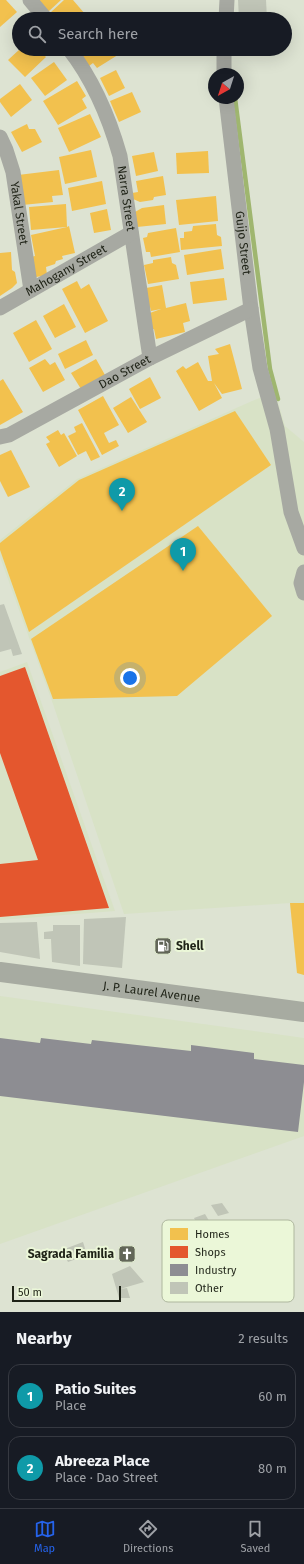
<!DOCTYPE html>
<html lang="en">
<head>
<meta charset="utf-8">
<style>
  :root { --surface:#171b24; --page:#20242c; --text:#f1f3f6; --muted:#9ea1a6; --line:#363941; --accent:#2563eb }
  body { margin:0; font-family:"Fira Sans",sans-serif; background:var(--page); color:var(--text) }
  .compass { position:absolute; left:208px; top:68px; width:36px; height:36px; border-radius:50%; background:var(--surface); box-shadow:0 4px 16px #0002; rotate:219deg }
  .scale { position:absolute; left:12px; bottom:10px; width:109px; box-sizing:border-box; padding-left:4px; border:2px solid #1f2317; border-top:0; font-size:11px; line-height:14px; white-space:nowrap; color:#1f2317; -webkit-text-stroke:3px #ebf7d8; paint-order:stroke }
  .you { position:absolute; left:130px; top:678px; width:14px; height:14px; margin:-10px; border:3px solid #fff; border-radius:50%; background:#1a73e8; box-shadow:0 0 0 6px #1a73e833 }
  .badge { display:grid; place-items:center; width:26px; height:26px; border-radius:50%; background:var(--accent); color:#fff; font-size:13px; font-weight:700 }
  .pin { position:absolute; translate:-50% -33px; filter:drop-shadow(0 1px 2px #0008) }
  .pin::after { content:''; position:absolute; top:21px; width:14px; height:12px; background:inherit; clip-path:polygon(0 0,100% 0,50% 100%) }
  .list { margin:0; padding:0; list-style:none }
  h2 { display:flex; justify-content:space-between; align-items:center; height:52px; margin:0; padding:0 16px; font-size:17px }
  h2 small { font-size:13px; font-weight:400; color:var(--muted) }
  .list li { display:grid; grid-template-columns:26px 1fr auto; gap:12px; align-items:center; box-sizing:border-box; height:64px; margin:0 8px 8px; padding:0 8px; border:1px solid var(--line); border-radius:12px }
  .list b { display:block; font-size:15px; white-space:nowrap }
  .list p { margin:0; font-size:13px; white-space:nowrap; color:var(--muted) }
  .list em { font-size:13px; font-style:normal; color:var(--muted) }
  .icon { flex:none; width:22px; height:22px; fill:none; stroke:currentColor; stroke-width:2; stroke-linecap:round; stroke-linejoin:round }
  .map { position:relative; flex:none; width:304px; height:1312px; overflow:hidden }
  .search { position:absolute; background:var(--surface); box-shadow:0 4px 16px #0002; left:12px; right:12px; top:12px; height:44px; display:flex; align-items:center; gap:10px; box-sizing:border-box; padding:0 14px; border-radius:22px; color:var(--muted); font-size:15px }
  .sheet { height:196px; background:var(--surface) }
  nav { display:flex; justify-content:space-around; align-items:center; box-sizing:border-box; height:56px; border-top:1px solid var(--line); background:var(--surface); font-size:11px; color:var(--muted) }
  nav a { display:grid; justify-items:center; gap:2px }
  nav .on { color:var(--accent) }
  .map>svg:first-child { display:block }
</style>
</head>
<body>
<div class="map">
<svg width="304" height="1312" viewBox="0 0 304 1312">
  <rect width="100%" height="100%" fill="#dde3d2"/>
  <g fill="#d8e2c6">
    <polygon points="275,392 285,426 304,442 304,975 297,973 290,903 124,914 53,704 0,557 0,540 77,479 252,401"/>
    <polygon points="27,662 115,911 0,920 0,672"/>
    <polygon points="0,996 304,1038 304,1136 0,1244"/>
  </g>
  <g fill="#f2c14e">
    <polygon points="0,0 6,0 17,12 0,27"/>
    <polygon points="32,0 61,0 48,12"/>
    <polygon points="64,0 73,0 85,14 79,19 55,19 50,13"/>
    <polygon points="20,49 41,49 39,50 46,57 25,77 8,60"/>
    <polygon points="85,49 119,49 121,53 97,68 93,63 89,66 80,52"/>
    <polygon points="54,62 67,80 45,96 31,78"/>
    <polygon points="116,70 125,88 109,96 100,78"/>
    <polygon points="77,81 86,96 82,99 87,108 58,125 43,101"/>
    <polygon points="20,84 32,100 11,117 0,102 0,99"/>
    <polygon points="132,92 141,112 119,122 110,101"/>
    <polygon points="90,114 101,137 69,152 58,128"/>
    <polygon points="27,124 29,129 35,129 42,142 22,152 11,132"/>
    <polygon points="91,150 97,177 65,184 59,157"/>
    <polygon points="208,151 209,173 177,174 176,153"/>
    <polygon points="154,152 158,171 136,176 132,156"/>
    <polygon points="59,170 63,195 52,196 53,202 22,205 18,175"/>
    <polygon points="163,176 166,195 154,197 153,200 140,202 133,199 132,193 138,192 136,181"/>
    <polygon points="102,181 106,204 72,211 68,188"/>
    <polygon points="216,196 218,221 179,225 176,200"/>
    <polygon points="66,204 67,227 69,226 75,253 62,256 63,259 56,261 55,264 46,267 47,275 31,278 27,258 35,256 31,235 67,227 31,230 29,207"/>
    <polygon points="164,205 166,224 137,227 135,212 142,208"/>
    <polygon points="107,209 111,230 94,233 90,213"/>
    <polygon points="216,224 217,235 221,237 222,246 181,250 180,238 184,238 184,232 192,231 193,226"/>
    <polygon points="176,228 180,252 151,257 150,252 146,252 143,238 147,237 148,233"/>
    <polygon points="221,249 224,269 187,275 184,255"/>
    <polygon points="11,252 12,270 15,272 17,283 12,288 0,296 0,253"/>
    <polygon points="171,257 172,263 176,265 179,279 148,284 144,265 153,263 153,260"/>
    <polygon points="224,278 227,300 193,304 190,282"/>
    <polygon points="77,281 81,289 89,284 108,321 85,333 62,289"/>
    <polygon points="162,285 166,308 186,303 190,321 183,323 185,332 156,339 154,329 151,330 147,314 161,309 151,311 150,307 145,307 146,288"/>
    <polygon points="64,304 76,327 55,338 43,316"/>
    <polygon points="36,320 52,349 29,362 13,333"/>
    <polygon points="86,340 93,355 65,369 58,354"/>
    <polygon points="230,344 242,389 222,394 214,383 222,398 199,411 176,371 183,366 186,369 198,362 208,381 212,381 208,356 219,354 215,349"/>
    <polygon points="45,359 50,365 55,362 65,380 43,392 29,368"/>
    <polygon points="96,359 105,375 81,389 71,373"/>
    <polygon points="150,377 161,398 140,409 129,389"/>
    <polygon points="3,379 23,412 0,425 0,381"/>
    <polygon points="103,396 119,425 104,433 109,443 116,440 119,446 102,455 78,410"/>
    <polygon points="131,397 147,422 128,433 113,408"/>
    <polygon points="235,411 271,465 29,632 0,550 0,543 79,480"/>
    <polygon points="82,423 100,457 91,461 86,451 78,455 68,436 76,432 74,427"/>
    <polygon points="58,430 61,435 64,433 77,456 59,467 46,444 50,442 46,437"/>
    <polygon points="11,450 30,487 8,497 0,481 0,455"/>
    <polygon points="198,526 272,616 177,696 53,699 31,639"/>
    <polygon points="290,903 304,903 304,975 297,973"/>
  </g>
  <polygon fill="#e4572e" points="25,667 109,908 0,917 0,864 38,860 0,753 0,676"/>
  <polygon fill="#8d8d92" points="0,1038 40,1043 41,1038 91,1044 92,1040 191,1051 191,1045 254,1053 254,1059 304,1065 304,1082 298,1132 0,1096"/>
  <g fill="none" stroke-linecap="round" stroke-linejoin="round">
    <polyline stroke="#9fb66f" stroke-width="4.5" points="235,98 270,369 278,399"/>
  </g>
  <g fill="#c0c5b7">
    <polygon points="238,0 266,0 267,19 239,19"/>
    <polygon points="4,604 22,654 13,656 11,649 0,652 0,605"/>
    <polygon points="126,917 122,968 83,964 84,919"/>
    <polygon points="37,922 40,959 0,952 0,923"/>
    <polygon points="53,925 80,925 80,966 52,962 51,939 44,939 44,932 53,931"/>
    <polygon points="222,1203 229,1213 218,1216 211,1205"/>
    <polygon points="205,1214 218,1236 224,1232 235,1241 223,1248 214,1250 209,1239 215,1236 205,1239 194,1218"/>
    <polygon points="83,1242 87,1255 68,1262 62,1250"/>
    <polygon points="130,1266 144,1282 120,1289 127,1288 130,1298 119,1298 112,1274"/>
  </g>
  <g fill="none" stroke-linecap="round" stroke-linejoin="round">
    <g stroke="#a7a9a2" stroke-width="15">
      <polyline points="30,0 46,19"/>
      <polyline points="226,19 227,0"/>
      <path id="s1" d="M69,49c25,32 40,68 51,107l30,202"/>
      <polyline points="224,74 224,49"/>
      <path id="s2" d="M226,98l25,211 9,59 17,61 14,83 13,36"/>
      <path id="s3" d="M0,137l6,13 7,22 18,118"/>
      <path id="s4" d="M0,308l131,-75"/>
      <path id="s5" d="M0,437l9,-2 141,-77 101,-49"/>
      <polyline points="304,572 301,583 304,593"/>
    </g>
    <path stroke="#a7aba1" stroke-width="20" id="s6" d="M0,972l304,40"/>
  </g>
  <defs>
    <symbol id="fuel-square" viewBox="-11 -11 22 22"><rect x="-9" y="-9" width="18" height="18" rx="4" fill="#626658" stroke="#ebf7d8"/><path d="M-5.5-6h7V0h2V4h1.3V-2.5L3-4.5l.8-.8L6-3V5H2.5V1h-1V6h-7ZM-4.2-4.7v3.2H.2V-4.7Z" fill="#fff"/></symbol>
    <symbol id="church-square" viewBox="-11 -11 22 22"><rect x="-9" y="-9" width="18" height="18" rx="4" fill="#626658" stroke="#ebf7d8"/><path d="M-1.2-6h2.4v3.5h3.3v2.4h-3.3V6h-2.4V-.1h-3.3v-2.4h3.3Z" fill="#fff"/></symbol>
  </defs>
  <g fill-rule="evenodd">
    <use href="#fuel-square" x="153" y="936" width="20" height="20"/>
    <use href="#church-square" x="117" y="1244" width="20" height="20"/>
  </g>
  <g text-anchor="middle" stroke-width="4" stroke-linejoin="round" paint-order="stroke">
    <g font-size="12" fill="#1f2317" stroke="#ebf7d8">
      <text dy="4" stroke="none"><textPath href="#s1" startOffset="162">Narra Street</textPath></text>
      <text dy="4" stroke="none"><textPath href="#s3" startOffset="79">Yakal Street</textPath></text>
      <text dy="4" stroke="none"><textPath href="#s2" startOffset="146">Guijo Street</textPath></text>
      <text dy="4" stroke="none"><textPath href="#s4" startOffset="76">Mahogany Street</textPath></text>
      <text dy="4" stroke="none"><textPath href="#s5" startOffset="141">Dao Street</textPath></text>
      <text dy="4" stroke="none"><textPath href="#s6" startOffset="153">J. P. Laurel Avenue</textPath></text>
    </g>
    <g font-size="12" font-weight="bold" fill="#1f2317" stroke="#ebf7d8" text-anchor="start">
      <text x="176" y="950">Shell</text>
      <text x="114" y="1258" text-anchor="end">Sagrada Familia</text>
    </g>
  </g>
  <rect x="162" y="1220" width="132" height="82" rx="6" fill="#ebf7d8" stroke="#aeb79e" stroke-width="1"/>
  <rect x="170" y="1228" width="18" height="12" fill="#f2c14e"/>
  <rect x="170" y="1246" width="18" height="12" fill="#e4572e"/>
  <rect x="170" y="1264" width="18" height="12" fill="#8d8d92"/>
  <rect x="170" y="1282" width="18" height="12" fill="#c0c5b7"/>
  <g font-size="11" fill="#1f2317">
    <text x="195" y="1238">Homes</text>
    <text x="195" y="1256">Shops</text>
    <text x="195" y="1274">Industry</text>
    <text x="195" y="1292">Other</text>
  </g>
</svg>
<svg class="compass" viewBox="-18 -18 36 36"><path d="M0-13l5 13h-10z" fill="#e53935"/><path d="M0 13l5-13h-10z" fill="#9ea1a6"/></svg>
<div class="scale">50 m</div>
<div class="you"></div>
<div class="pin badge" style="left:183px;top:571px;background:#0f9aa8">1</div>
<div class="pin badge" style="left:122px;top:511px;background:#0f9aa8">2</div>
<div class="search"><svg class="icon" aria-label="search" viewBox="0 0 24 24"><circle cx="10" cy="10" r="6"/><path d="M15 15l6 6"/></svg>Search here</div>
</div>
<section class="sheet">
<h2>Nearby<small>2 results</small></h2>
<ul class="list">
<li><span class="badge" style="background:#0f9aa8">1</span><div><b>Patio Suites</b><p>Place</p></div><em>60 m</em></li>
<li><span class="badge" style="background:#0f9aa8">2</span><div><b>Abreeza Place</b><p>Place · Dao Street</p></div><em>80 m</em></li>
</ul>
</section>
<nav>
<a class="on"><svg class="icon" aria-label="map" viewBox="0 0 24 24"><path d="M3 6l6-2 6 2 6-2v14l-6 2-6-2-6 2zM9 4v14M15 6v14"/></svg>Map</a>
<a><svg class="icon" aria-label="directions" viewBox="0 0 24 24"><path d="M12 3l9 9-9 9-9-9zM9 14v-3h6M13 9l2 2-2 2"/></svg>Directions</a>
<a><svg class="icon" aria-label="saved" viewBox="0 0 24 24"><path d="M7 4h10v16l-5-4-5 4z"/></svg>Saved</a>
</nav>
</body>
</html>
